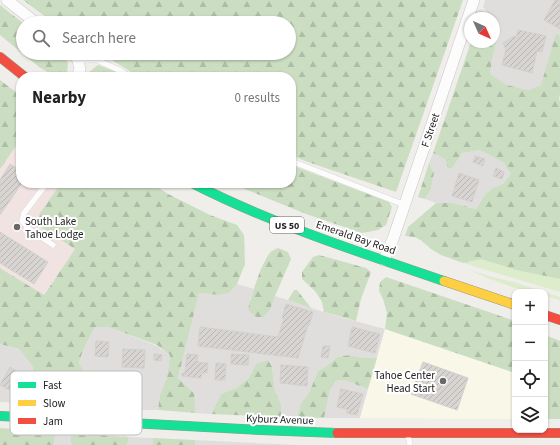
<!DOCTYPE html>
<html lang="en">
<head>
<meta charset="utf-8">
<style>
  :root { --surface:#fff; --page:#f2f2f2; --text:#222; --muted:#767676; --line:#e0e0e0 }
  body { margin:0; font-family:"Source Sans 3",sans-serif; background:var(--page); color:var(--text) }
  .controls { position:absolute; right:12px; bottom:12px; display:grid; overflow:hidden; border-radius:8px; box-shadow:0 1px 3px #0004 }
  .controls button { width:36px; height:36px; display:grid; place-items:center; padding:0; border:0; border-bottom:1px solid var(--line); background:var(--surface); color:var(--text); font:20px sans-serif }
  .compass { position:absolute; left:464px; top:12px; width:36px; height:36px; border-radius:50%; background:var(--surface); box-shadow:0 1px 3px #0004; rotate:135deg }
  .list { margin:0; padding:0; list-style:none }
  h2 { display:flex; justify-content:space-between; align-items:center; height:52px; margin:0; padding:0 16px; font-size:17px }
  h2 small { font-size:13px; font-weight:400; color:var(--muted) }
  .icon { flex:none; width:22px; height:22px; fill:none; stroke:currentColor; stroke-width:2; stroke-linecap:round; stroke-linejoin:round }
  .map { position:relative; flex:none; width:560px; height:445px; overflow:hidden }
  .search { position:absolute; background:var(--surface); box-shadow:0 1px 3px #0004; left:16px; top:16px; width:280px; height:44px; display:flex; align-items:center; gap:10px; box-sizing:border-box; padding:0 14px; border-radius:22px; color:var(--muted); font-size:15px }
  .panel { position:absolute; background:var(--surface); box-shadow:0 1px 3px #0004; left:16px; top:72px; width:280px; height:116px; border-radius:16px }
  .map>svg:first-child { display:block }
</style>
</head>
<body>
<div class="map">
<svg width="560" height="445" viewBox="0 0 560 445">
  <defs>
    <pattern id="forest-firs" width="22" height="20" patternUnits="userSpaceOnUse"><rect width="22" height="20" fill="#cbdec1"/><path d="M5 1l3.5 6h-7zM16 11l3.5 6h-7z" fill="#aebea6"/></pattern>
    <pattern id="building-hatch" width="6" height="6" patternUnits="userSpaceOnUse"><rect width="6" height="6" fill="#d7d4d2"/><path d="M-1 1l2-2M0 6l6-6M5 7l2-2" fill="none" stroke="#b8b6b4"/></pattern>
  </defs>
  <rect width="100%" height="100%" fill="#f0eeeb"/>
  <g fill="#dfdedc">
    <polygon points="485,0 560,0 560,36 556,33 542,85 530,90 507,85 490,74 492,60 499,32 494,18 493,18 483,7"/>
    <polygon points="480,150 504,163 512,174 503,184 492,188 484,196 476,209 452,203 436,203 425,199 431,189 434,173 429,163 433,153 445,159 448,167 462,153"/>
    <polygon points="237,284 254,289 250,299 264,317 270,310 275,296 336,316 385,329 377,358 363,358 350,355 337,357 328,365 318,371 309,393 301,403 297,417 281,417 281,404 275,391 272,367 256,364 249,378 236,388 221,394 211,414 196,413 194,393 178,378 199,293 219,295 229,293"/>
    <polygon points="95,327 108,327 157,346 170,355 167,378 160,394 158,410 143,410 140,404 127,396 110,393 98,385 85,373 79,363 83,350"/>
    <polygon points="0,344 19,349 33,367 31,383 19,403 0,402"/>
    <polygon points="344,380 368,389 360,418 324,418 330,390 335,381"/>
    <polygon points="55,432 70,433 71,441 73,445 54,445"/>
    <polygon points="129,437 153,438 153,445 127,445"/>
    <polygon points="195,440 276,444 298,445 195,445"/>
  </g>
  <polygon fill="#f1e3e1" points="20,140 21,140 21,183 61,183 40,213 38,225 75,249 43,295 0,268 0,169"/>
  <polygon fill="#f8f7e8" points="385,329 515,373 515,419 360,418"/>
  <g fill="#ddeccb">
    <polygon points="481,259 516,270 560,279 560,292 463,263"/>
    <polygon points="469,270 496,278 517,283 560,297 560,300 545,296 545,292 531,292 515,288 485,277"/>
  </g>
  <g fill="url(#forest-firs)">
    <polygon points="23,0 463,0 396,192 305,161 291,155 291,77 139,77 101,53 289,53 289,23 54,23"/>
    <polygon points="0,5 23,23 23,53 62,53 68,63 67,74 64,77 56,77 39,67 0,35"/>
    <polygon points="494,19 499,32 492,60 490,74 507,85 529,90 541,85 556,33 560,36 560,94 559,99 560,101 560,279 516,270 481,259 463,263 441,255 431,249 422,241 415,237 405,236 408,227 436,203 452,203 476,209 484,196 492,188 503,184 511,174 504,163 480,150 462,153 452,168 448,168 445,159 433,153 471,42 494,42"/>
    <polygon points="98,65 114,71 122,77 86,77 88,73"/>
    <polygon points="0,80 21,96 21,140 20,140 0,169"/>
    <polygon points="429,163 434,173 431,189 425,199 418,197"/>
    <polygon points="291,165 389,202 392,207 386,225 378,230 362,233 306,214 230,183 291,183"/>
    <polygon points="61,183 151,183 168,194 210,215 237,225 244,235 245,264 237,284 229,293 219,295 199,293 178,378 194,393 196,413 158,410 160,394 167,378 170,355 157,345 108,327 95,327 83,350 79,363 85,373 98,385 110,393 127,396 141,404 143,410 19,403 31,383 33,367 19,349 0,344 0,268 44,295 75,249 38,225 40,213"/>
    <path d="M278,248l10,4 3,7 -16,37 -5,14 -6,7h-8l-8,-7c2,-11 15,-53 24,-59 2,-1 4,-2 6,-3z"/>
    <polygon points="319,255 366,268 371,272 361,299 356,321 324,312 322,302 315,291 302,279 302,272 313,257"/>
    <polygon points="386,277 515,321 515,373 385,329 387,313 383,299 379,291 380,282"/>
    <polygon points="294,290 297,290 311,308 288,300"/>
    <polygon points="545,335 560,341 560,419 545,419"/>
    <polygon points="350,355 363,358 377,358 368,389 344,380 335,381 330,390 324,418 297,417 301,403 309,393 318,371 328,365 337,357"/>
    <polygon points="268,360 272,367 275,391 281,404 281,417 211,414 221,394 236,388 249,378 256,364"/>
    <polygon points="0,428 55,432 54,445 0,445"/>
    <polygon points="70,433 129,437 127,445 73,445 71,441"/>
    <polygon points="153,438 195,440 195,445 153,445"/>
  </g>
  <g fill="url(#building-hatch)" stroke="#d3d0cc">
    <polygon points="555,0 560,0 560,29 544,20"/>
    <polygon points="518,30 546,36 542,52 537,51 532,73 502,65 506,49 503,43 514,36 516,38"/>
    <polygon points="475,156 485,159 483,166 473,162"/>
    <polygon points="10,164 21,171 21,183 22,183 0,215 0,180"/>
    <polygon points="496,168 504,172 502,179 493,176"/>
    <polygon points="459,173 479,180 472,202 452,196"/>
    <polygon points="0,232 48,262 34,284 0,263"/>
    <polygon points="286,304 313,312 309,326 308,325 298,358 198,346 200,327 278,337 284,318 282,318"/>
    <polygon points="352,327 380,334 375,353 348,346"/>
    <polygon points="96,341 109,342 108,357 95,356"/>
    <polygon points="323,346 330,346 328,358 321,357"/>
    <polygon points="123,349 145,350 144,368 122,367"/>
    <polygon points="154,354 162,355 161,361 154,360"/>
    <polygon points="187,354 198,355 197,362 208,363 207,373 202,373 201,378 182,376 182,373 185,373"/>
    <polygon points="231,354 249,355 248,365 231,364"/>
    <polygon points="423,362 468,378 457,410 411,394"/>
    <polygon points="216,363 226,364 225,380 215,380"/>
    <polygon points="281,365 308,367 307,386 280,383"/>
    <polygon points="10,367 26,377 17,394 0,385"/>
    <polygon points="341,389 363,394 357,415 347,413 347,409 337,407"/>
  </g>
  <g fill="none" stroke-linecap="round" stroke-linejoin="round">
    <defs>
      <g id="lane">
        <polyline points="78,60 97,60 121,71 130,77"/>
        <polyline points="291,161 405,205"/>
        <polyline points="47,183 24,213 22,221 29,229 53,245"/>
        <polyline points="408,435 410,445"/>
      </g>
      <g id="street">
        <polyline points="7,0 36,23"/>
        <polyline points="73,53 78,60 80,70 77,77"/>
        <polyline points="384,260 393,239 474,0"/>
      </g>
      <g id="fast">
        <path d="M192,183c80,41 167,69 252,98"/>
        <polyline points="0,416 260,430 337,433"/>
      </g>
      <polyline id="slow" points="444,281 515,305"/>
      <g id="jam">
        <polyline points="0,57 25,77"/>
        <polyline points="545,315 560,320"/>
        <polyline points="337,433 560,433"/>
      </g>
    </defs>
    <use href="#lane" stroke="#c9c8c7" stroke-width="6"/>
    <use href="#street" stroke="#c9c8c7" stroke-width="12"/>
    <use href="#fast" stroke="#999a82" stroke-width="10"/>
    <use href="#slow" stroke="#999a82" stroke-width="10"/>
    <use href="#jam" stroke="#999a82" stroke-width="10"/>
    <use href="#lane" stroke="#fdfcfc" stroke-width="5.5"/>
    <use href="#street" stroke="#fdfcfc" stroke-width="11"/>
    <use href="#fast" stroke="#16e098" stroke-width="9"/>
    <use href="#slow" stroke="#ffcf43" stroke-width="9"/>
    <use href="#jam" stroke="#f24e42" stroke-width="9"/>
  </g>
  <g fill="#6a6968" stroke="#fff" stroke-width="1.5">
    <circle cx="17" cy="227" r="4"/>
    <circle cx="443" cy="381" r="4"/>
  </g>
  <g text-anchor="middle" stroke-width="4" stroke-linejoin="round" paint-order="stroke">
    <rect fill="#fff" stroke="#646464" stroke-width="1" x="270" y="217" width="34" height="16" rx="3"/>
    <g font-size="10" font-weight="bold" fill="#222">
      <text x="287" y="229">US 50</text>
    </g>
    <g font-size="11" fill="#222" stroke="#fff">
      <text transform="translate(430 130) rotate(-71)" y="4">F Street</text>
      <text transform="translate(356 237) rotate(19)" y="4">Emerald Bay Road</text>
      <text transform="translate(280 419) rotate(2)" y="4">Kyburz Avenue</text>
    </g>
    <g font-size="11" fill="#222" stroke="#fff" text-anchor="start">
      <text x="25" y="225">South Lake<tspan x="25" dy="13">Tahoe Lodge</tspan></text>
      <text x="435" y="379" text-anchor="end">Tahoe Center<tspan x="435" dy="13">Head Start</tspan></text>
    </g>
  </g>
  <rect x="10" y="371" width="132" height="64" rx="6" fill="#fff" stroke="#bdbdbd" stroke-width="1"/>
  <rect x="18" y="382" width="18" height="6" fill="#16e098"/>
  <rect x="18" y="400" width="18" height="6" fill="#ffcf43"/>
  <rect x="18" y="418" width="18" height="6" fill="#f24e42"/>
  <g font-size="11" fill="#222">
    <text x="43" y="389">Fast</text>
    <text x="43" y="407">Slow</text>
    <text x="43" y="425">Jam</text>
  </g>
</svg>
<div class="controls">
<button>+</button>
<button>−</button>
<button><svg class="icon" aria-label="locate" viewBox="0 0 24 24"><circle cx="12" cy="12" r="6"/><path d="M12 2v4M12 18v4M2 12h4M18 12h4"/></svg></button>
<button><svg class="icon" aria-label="layers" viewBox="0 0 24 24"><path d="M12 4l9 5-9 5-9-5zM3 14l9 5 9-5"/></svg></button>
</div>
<svg class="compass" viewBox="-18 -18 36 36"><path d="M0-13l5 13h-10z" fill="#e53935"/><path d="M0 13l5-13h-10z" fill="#767676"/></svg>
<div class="search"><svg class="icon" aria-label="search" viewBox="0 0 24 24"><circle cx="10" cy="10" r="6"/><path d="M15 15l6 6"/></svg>Search here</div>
<section class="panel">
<h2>Nearby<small>0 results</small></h2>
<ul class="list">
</ul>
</section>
</div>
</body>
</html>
